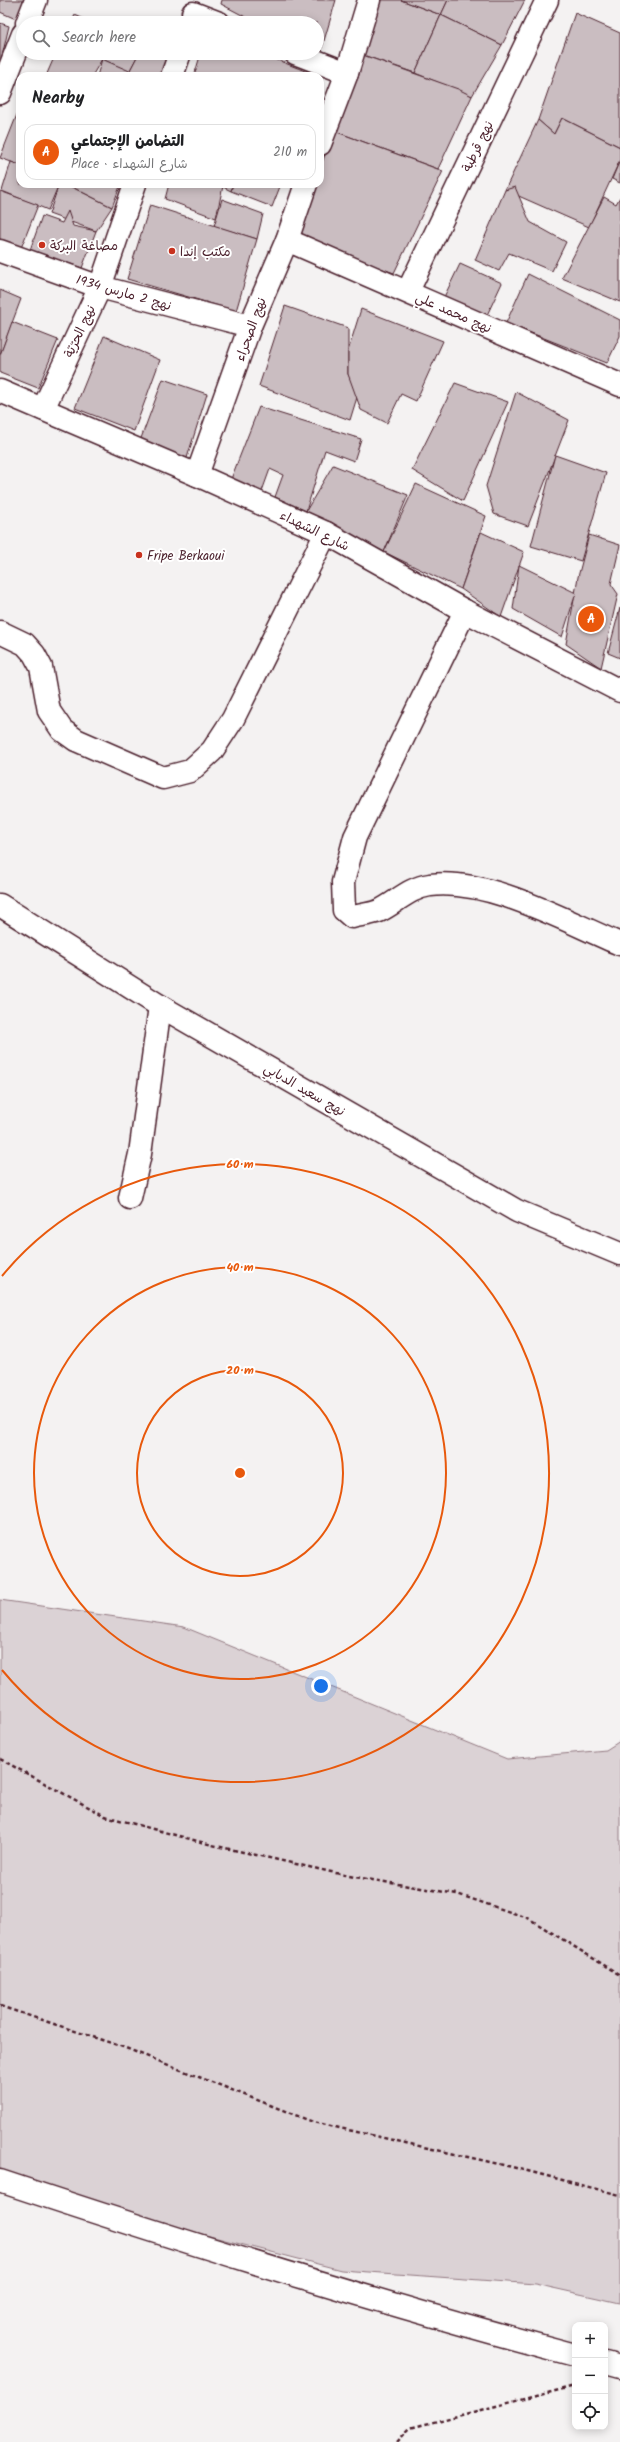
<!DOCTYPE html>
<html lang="en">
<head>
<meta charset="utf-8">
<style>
  :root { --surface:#fff; --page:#f2f2f2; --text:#202124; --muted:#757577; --line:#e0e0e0; --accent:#ea580c }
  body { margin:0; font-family:Kalam,"Playpen Sans Arabic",sans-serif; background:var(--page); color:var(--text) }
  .controls { position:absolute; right:12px; bottom:12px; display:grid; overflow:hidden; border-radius:8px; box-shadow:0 2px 10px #0003 }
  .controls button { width:36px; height:36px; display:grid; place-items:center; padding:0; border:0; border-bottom:1px solid var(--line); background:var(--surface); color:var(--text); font:20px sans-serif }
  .you { position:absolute; left:321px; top:1686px; width:14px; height:14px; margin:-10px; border:3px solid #fff; border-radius:50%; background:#1a73e8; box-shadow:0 0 0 6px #1a73e833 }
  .badge { display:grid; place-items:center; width:26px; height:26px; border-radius:50%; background:var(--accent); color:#fff; font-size:13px; font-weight:700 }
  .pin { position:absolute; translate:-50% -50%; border:2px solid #fff; box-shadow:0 1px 4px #0006 }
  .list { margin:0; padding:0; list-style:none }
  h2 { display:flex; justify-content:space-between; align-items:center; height:52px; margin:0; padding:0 16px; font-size:17px }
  h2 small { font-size:13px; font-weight:400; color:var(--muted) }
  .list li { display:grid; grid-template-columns:26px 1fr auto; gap:12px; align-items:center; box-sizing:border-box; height:56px; margin:0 8px 8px; padding:0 8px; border:1px solid var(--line); border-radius:12px }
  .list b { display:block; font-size:15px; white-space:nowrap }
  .list p { margin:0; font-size:13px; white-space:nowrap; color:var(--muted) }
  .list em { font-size:13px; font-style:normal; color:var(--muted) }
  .icon { flex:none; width:22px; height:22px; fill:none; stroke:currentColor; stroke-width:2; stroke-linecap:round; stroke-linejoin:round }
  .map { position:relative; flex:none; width:620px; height:2442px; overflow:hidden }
  .search { position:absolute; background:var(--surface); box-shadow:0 2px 10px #0003; left:16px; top:16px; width:308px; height:44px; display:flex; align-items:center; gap:10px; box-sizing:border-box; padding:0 14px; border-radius:22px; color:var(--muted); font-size:15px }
  .panel { position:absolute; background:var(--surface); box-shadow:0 2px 10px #0003; left:16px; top:72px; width:308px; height:116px; border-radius:12px }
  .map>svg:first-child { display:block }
</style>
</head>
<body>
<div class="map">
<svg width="620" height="2442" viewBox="0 0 620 2442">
  <rect width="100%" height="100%" fill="#f4f2f2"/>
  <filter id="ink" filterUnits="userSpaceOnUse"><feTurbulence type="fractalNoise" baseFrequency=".025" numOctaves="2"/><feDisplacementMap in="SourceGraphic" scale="8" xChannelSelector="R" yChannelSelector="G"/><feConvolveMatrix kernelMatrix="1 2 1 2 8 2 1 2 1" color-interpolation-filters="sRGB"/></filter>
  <g filter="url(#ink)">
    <polygon fill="#dbd2d5" stroke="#927880" points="0,1600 184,1627 507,1759 606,1750 620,1741 620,2303 535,2284 341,2270 70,2200 0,2174"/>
    <g fill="#cabdc1" stroke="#4a1f2b">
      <polygon points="0,0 25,0 18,20 0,12"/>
      <polygon points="222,0 336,0 321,51 317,50 317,23 257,23 221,4"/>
      <polygon points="379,0 401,0 441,15 415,73 360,54"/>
      <polygon points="401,0 448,0 441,15"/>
      <polygon points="448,0 525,0 502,45 441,15"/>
      <polygon points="575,13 620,33 620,147 562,118 554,134 538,120"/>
      <polygon points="75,15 93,23 71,23"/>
      <polygon points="441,15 502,45 472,96 415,73"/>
      <polygon points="0,23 9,26 0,65"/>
      <polygon points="56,53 83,53 102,59 92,76 46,76"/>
      <polygon points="83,53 104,53 102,59"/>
      <polygon points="104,53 139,53 129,72 102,59"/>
      <polygon points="139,53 168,54 159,76 139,76 129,72"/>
      <polygon points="201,53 260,53 310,73 309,76 194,76"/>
      <polygon points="360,54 458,89 472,96 438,169 334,131"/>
      <polygon points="102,59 141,76 97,76"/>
      <polygon points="20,107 20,165 0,158"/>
      <polygon points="562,118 620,147 620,160 589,227 505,190 538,120 554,134"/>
      <polygon points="334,131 443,171 394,273 295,237 314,184 320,184 320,168"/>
      <polygon points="620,160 620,183 612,179"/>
      <polygon points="11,162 20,165 20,184 59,184 48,210 2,191"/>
      <polygon points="59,184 66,184 112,207 96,231 49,214"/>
      <polygon points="66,184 121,184 112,207"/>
      <polygon points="169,184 216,184 223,186 216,218 165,199"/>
      <polygon points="217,184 233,184 231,191"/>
      <polygon points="233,184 281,184 272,207 231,191"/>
      <polygon points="515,187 530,222 566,242 552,271 509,253 499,271 475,260 505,190"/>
      <polygon points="0,191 38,205 21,248 0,240"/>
      <polygon points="604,197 616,204 620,197 620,302 562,278"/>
      <polygon points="222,199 263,214 257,239 214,226"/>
      <polygon points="150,205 257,239 236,311 127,279"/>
      <polygon points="68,211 73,226 96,231 82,268 30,250 42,216 62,223"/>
      <polygon points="460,264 502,283 487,315 444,297"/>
      <polygon points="528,274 620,320 620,336 607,363 506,323"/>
      <polygon points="0,290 21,299 0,355"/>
      <polygon points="285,306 348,328 348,374 358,394 350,420 259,386"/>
      <polygon points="361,309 443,341 416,401 401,394 387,423 361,410 348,374 348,351"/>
      <polygon points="12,322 58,340 38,388 0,373 0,355"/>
      <polygon points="104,336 160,360 134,431 75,408"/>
      <polygon points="163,379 207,394 186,461 140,441"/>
      <polygon points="455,383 508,402 463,501 412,470"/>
      <polygon points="516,392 569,420 528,526 494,514 486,486"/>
      <polygon points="259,407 361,439 354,461 325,450 306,511 275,497 283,475 270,469 261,494 231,479"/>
      <polygon points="555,455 606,473 581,561 531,546"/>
      <polygon points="333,465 408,495 384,552 306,511"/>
      <polygon points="416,484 486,516 461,589 384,552"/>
      <polygon points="481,532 524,552 501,617 461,589"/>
      <polygon points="589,535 620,545 611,584 618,594 601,668 566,644 578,577"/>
      <polygon points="519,565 576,593 562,637 513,609"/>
      <polygon points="620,608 620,658 608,653"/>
    </g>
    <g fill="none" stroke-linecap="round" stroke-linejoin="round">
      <defs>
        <g id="minor">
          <polyline points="193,13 219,23"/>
          <polyline points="27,23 36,0"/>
          <polyline points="295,53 347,73"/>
          <polyline points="172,76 180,53"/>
          <polyline points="0,93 23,34"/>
          <polyline points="320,144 347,73 369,0"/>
          <polyline points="287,240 620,385"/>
          <polyline points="0,251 100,287 250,326"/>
          <polyline points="408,291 547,0"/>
          <polyline points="43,409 100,287 135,184"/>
          <polyline points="197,475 250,326 287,240 306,184"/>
          <path d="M465,611l-110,226 -12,45 1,28 8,7c8,-2 19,-3 27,-6 18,-9 30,-23 51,-26 60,-7 135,36 190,59"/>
          <polyline points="0,632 25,644 34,654 41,667 49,711 62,730 76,740 163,778 190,771 212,751 233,719 326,533"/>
          <polyline points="0,905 160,1006 517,1211 620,1254"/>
          <polyline points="130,1198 140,1154 160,1006"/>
          <path d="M0,2181c190,63 382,123 575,174"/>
          <polyline points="605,2363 620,2367"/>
        </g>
        <polyline id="major" points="0,391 197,475 326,533 465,611 620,691"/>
      </defs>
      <use href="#minor" stroke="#4a1f2b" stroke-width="25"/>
      <use href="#major" stroke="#4a1f2b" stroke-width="25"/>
      <g stroke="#4a1f2b" stroke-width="2.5" stroke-dasharray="4 3" stroke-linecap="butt">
        <polyline points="0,1759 105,1816 212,1845 349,1876 457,1894 528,1918 620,1975"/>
        <polyline points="0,2006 123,2047 313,2122 512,2167 620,2195"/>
        <polyline points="397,2442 410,2428 575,2386"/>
      </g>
      <use href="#minor" stroke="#fff" stroke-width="22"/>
      <use href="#major" stroke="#fff" stroke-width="22"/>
    </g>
  </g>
  <g fill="none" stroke="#e8590c" stroke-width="2">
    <circle cx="240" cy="1473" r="103"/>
    <circle cx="240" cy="1473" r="206"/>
    <path d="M2 1276A309 309 0 1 1 2 1670"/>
  </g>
  <g fill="#c8321e" stroke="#fff" stroke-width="1.5">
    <circle cx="42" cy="245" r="4"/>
    <circle cx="172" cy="251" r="4"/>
    <circle cx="139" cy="555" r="4"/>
  </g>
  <g text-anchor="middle" stroke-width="4" stroke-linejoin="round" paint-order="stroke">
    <g font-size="13" fill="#4a1f2b" stroke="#fff">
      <text transform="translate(477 146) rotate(-64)" y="5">نهج قرطبة</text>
      <text transform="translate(124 292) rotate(16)" y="5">نهج 2 مارس 1934</text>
      <text transform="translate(454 312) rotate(24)" y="5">نهج محمد علي</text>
      <text transform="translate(250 329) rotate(-70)" y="5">نهج الصحراء</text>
      <text transform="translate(79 331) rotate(-65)" y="5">نهج الحرّيّة</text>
      <text transform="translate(315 530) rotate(26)" y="5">شارع الشهداء</text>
      <text transform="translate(305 1089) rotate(30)" y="5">نهج سعيد الدبابي</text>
    </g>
    <g font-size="13" fill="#4a1f2b" stroke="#fff" text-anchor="start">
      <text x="50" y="250">مصاغة البركة</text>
      <text x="180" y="256">مكتب إندا</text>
      <text x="147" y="560">Fripe Berkaoui</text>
    </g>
  </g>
  <circle cx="240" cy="1473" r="6" fill="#e8590c" stroke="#fff" stroke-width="2"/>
  <g font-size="12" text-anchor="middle" font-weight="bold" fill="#e8590c" stroke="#fff" stroke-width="4" stroke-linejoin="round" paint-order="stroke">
    <text x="240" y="1168">60 m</text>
    <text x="240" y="1271">40 m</text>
    <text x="240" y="1374">20 m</text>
  </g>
</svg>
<div class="controls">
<button>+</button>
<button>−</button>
<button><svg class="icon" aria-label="locate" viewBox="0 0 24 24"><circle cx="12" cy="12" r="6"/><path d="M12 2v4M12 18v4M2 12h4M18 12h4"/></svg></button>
</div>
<div class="you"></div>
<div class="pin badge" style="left:591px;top:619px">A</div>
<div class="search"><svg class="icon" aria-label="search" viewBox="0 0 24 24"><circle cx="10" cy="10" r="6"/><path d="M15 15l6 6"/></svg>Search here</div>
<section class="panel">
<h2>Nearby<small></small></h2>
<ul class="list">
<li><span class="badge">A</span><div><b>التضامن الإجتماعي</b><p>Place · شارع الشهداء</p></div><em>210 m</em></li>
</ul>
</section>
</div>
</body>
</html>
